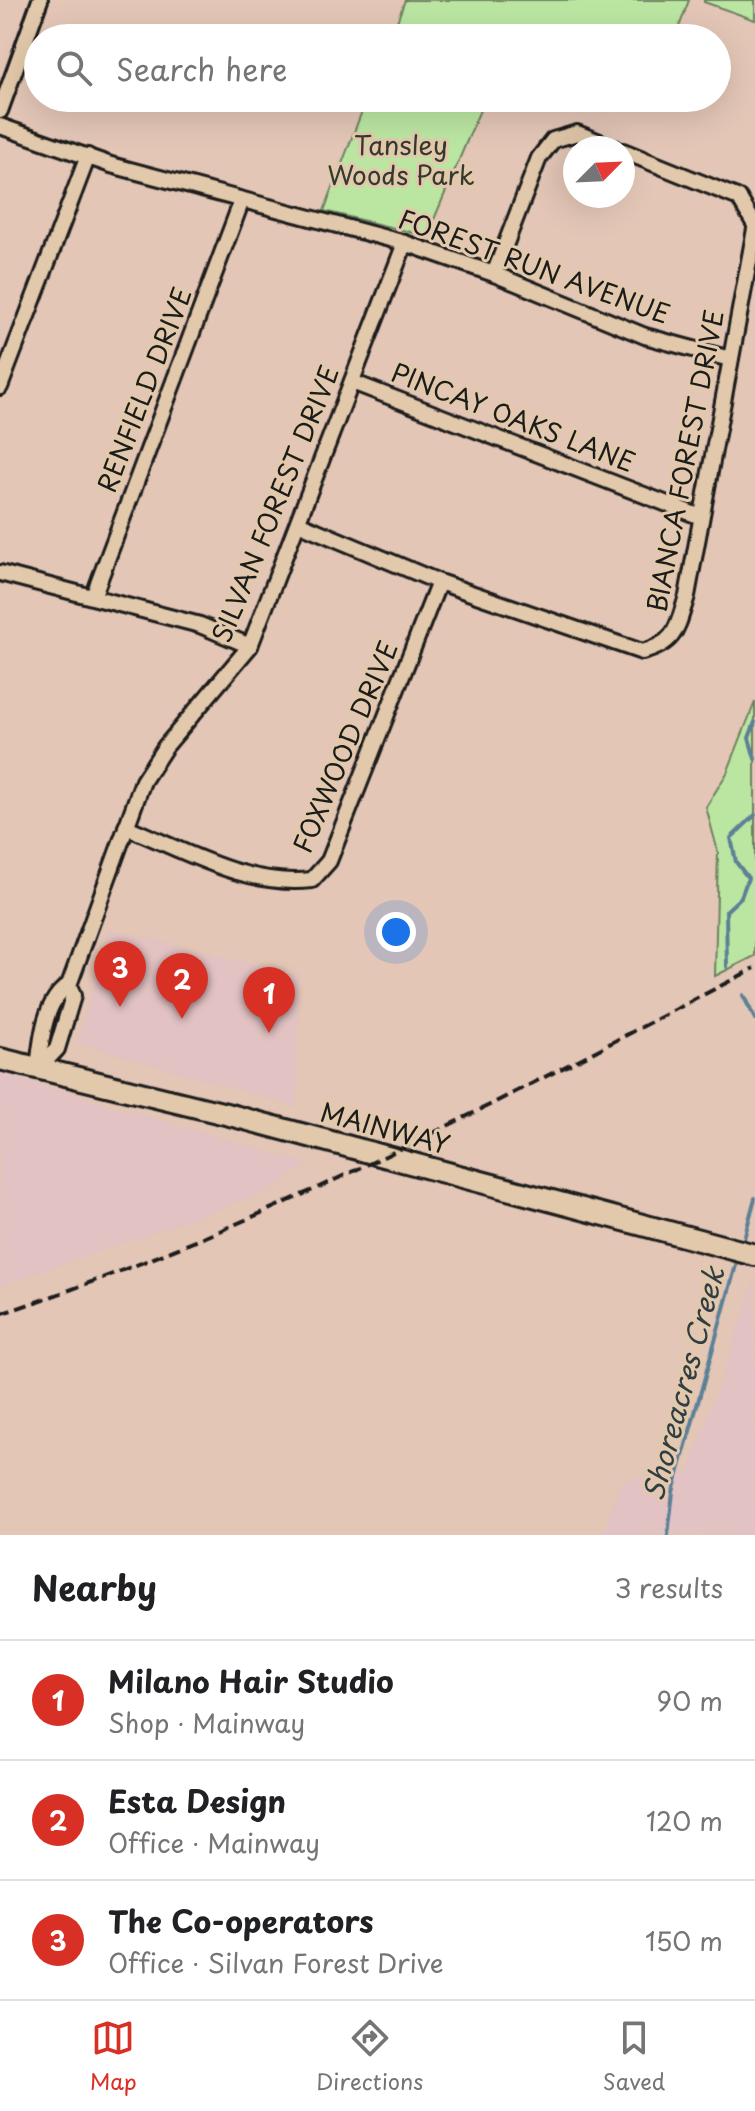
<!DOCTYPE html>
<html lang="en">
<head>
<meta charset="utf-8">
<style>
  :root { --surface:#fff; --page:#f6f6f6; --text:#202124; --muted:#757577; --line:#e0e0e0; --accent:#d93025 }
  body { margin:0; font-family:"Playpen Sans",sans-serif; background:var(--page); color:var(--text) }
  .compass { position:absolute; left:563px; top:136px; width:72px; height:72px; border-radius:50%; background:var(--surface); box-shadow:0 8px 32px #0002; rotate:66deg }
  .you { position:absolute; left:396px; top:932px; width:28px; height:28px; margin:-20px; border:6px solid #fff; border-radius:50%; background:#1a73e8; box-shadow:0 0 0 12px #1a73e833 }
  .badge { display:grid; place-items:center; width:52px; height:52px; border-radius:50%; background:var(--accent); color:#fff; font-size:26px; font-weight:700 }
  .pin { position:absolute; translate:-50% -66px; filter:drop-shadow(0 2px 4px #0008) }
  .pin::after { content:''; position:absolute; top:42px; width:28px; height:24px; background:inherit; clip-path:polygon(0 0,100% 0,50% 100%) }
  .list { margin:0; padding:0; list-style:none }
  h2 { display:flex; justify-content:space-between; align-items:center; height:104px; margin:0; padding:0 32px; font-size:34px }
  h2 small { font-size:26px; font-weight:400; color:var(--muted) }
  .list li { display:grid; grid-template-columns:52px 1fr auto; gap:24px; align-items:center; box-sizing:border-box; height:120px; padding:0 32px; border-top:2px solid var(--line) }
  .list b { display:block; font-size:30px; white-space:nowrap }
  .list p { margin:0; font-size:26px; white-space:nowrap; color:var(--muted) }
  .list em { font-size:26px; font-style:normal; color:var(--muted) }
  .icon { flex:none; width:44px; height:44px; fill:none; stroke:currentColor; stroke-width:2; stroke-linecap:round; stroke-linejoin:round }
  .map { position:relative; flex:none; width:755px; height:1535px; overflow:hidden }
  .search { position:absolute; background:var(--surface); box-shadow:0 8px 32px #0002; left:24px; right:24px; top:24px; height:88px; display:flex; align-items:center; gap:20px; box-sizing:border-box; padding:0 28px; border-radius:44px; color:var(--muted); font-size:30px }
  .sheet { height:464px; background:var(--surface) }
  nav { display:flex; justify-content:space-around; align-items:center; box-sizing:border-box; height:112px; border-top:2px solid var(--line); background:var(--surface); font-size:22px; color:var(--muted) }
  nav a { display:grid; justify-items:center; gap:4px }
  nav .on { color:var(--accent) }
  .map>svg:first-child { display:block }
</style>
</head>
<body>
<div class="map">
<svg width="755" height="1535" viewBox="0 0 755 1535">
  <rect width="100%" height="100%" fill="#e3c6b6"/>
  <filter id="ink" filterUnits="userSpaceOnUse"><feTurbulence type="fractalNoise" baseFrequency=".0125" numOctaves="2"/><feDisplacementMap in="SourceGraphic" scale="16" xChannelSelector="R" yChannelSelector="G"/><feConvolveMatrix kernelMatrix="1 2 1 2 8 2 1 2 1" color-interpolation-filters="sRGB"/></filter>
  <g filter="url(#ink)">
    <g fill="#e2c2c3">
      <polygon points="110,929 299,976 297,1107 77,1042"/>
      <polygon points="0,1072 308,1164 267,1192 0,1286"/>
      <polygon points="755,1281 755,1535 603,1535 622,1480 689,1471"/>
    </g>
    <g fill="#bbe6a2" stroke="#6c815f" stroke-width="2">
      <polygon points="405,0 689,0 675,38 391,38"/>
      <polygon points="704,0 755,0 755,20 704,2"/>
      <polygon points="367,98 485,98 427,236 324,211"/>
      <polygon points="755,702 755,956 715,976 718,852 706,807 727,773"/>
    </g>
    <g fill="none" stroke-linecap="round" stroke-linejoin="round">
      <g stroke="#5c8096" stroke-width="4">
        <polyline points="755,722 749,738 755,759"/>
        <polyline points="727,967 726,911 741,897 748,878 736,862 731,838 755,815"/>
        <polyline points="743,995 755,1019"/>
        <polyline points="742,1246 755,1198"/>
        <polyline points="668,1535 673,1492 738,1258"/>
      </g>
      <defs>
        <g id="street">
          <polyline points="0,111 40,0"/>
          <polyline points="0,126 111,165 405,243 494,274 645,336 730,359"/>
          <polyline points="623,151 739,198 755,225"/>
          <polyline points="494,274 539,158 553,140 577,133 615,148"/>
          <polyline points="352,382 701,517"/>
          <polyline points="0,387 88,156"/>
          <path d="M298,523l141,59 203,70c35,-9 35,-25 45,-56l68,-367"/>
          <polyline points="0,573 200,625 250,646"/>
          <polyline points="93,597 242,200"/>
          <path d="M126,827c58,23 122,61 186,53l17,-19 110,-279"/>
          <polyline points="38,1069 57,1049 73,996 69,985 143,781 165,747 250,646 405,243"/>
          <path d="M38,1069c3,-28 6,-69 31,-84"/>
        </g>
        <polyline id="secondary" points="0,1059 230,1115 755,1255"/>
      </defs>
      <use href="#street" stroke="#1c1c1c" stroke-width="20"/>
      <use href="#secondary" stroke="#1c1c1c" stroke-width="26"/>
      <use href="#street" stroke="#e3c9ab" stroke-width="14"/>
      <use href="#secondary" stroke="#e3c9ab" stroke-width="20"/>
      <path stroke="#1c1c1c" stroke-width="4" stroke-dasharray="12 6" stroke-linecap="butt" d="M0,1314c265,-87 509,-218 755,-346"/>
    </g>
  </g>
  <g text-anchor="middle" stroke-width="6" stroke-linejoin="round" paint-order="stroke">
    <g font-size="26" fill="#343a30" stroke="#e3c9ab">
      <text x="401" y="155">Tansley<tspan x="401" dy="30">Woods Park</tspan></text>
    </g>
    <g font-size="26" fill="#1c1c1c" stroke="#e3c9ab">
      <text transform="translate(534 267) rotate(20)" y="9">FOREST RUN AVENUE</text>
      <text transform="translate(145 390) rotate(-69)" y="9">RENFIELD DRIVE</text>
      <text transform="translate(513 418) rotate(21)" y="9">PINCAY OAKS LANE</text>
      <text transform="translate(686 461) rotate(-79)" y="9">BIANCA FOREST DRIVE</text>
      <text transform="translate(276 504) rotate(-68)" y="9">SILVAN FOREST DRIVE</text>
      <text transform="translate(346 747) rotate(-67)" y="9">FOXWOOD DRIVE</text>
      <text transform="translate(385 1129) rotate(15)" y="9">MAINWAY</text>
    </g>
    <g font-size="28" font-style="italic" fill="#313d45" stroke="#e3c9ab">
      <text transform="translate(684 1384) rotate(-75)" y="10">Shoreacres Creek</text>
    </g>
  </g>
</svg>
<svg class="compass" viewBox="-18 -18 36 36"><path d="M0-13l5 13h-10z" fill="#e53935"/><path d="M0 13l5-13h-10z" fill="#757577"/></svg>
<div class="you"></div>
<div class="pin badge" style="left:269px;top:1033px">1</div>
<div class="pin badge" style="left:182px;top:1019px">2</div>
<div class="pin badge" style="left:120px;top:1007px">3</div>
<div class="search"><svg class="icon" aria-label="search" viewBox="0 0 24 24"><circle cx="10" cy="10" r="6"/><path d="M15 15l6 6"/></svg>Search here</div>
</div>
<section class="sheet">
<h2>Nearby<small>3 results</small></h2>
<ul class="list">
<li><span class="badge">1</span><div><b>Milano Hair Studio</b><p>Shop · Mainway</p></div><em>90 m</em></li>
<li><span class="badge">2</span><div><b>Esta Design</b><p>Office · Mainway</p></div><em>120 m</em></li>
<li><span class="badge">3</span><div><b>The Co-operators</b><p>Office · Silvan Forest Drive</p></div><em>150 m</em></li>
</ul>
</section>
<nav>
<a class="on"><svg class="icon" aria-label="map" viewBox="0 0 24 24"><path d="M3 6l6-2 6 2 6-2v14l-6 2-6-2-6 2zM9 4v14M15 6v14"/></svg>Map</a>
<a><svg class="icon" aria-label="directions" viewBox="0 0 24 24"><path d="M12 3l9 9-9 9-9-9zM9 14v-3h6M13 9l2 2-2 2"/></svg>Directions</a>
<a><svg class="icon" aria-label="saved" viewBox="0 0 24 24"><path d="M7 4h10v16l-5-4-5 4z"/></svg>Saved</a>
</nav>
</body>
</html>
